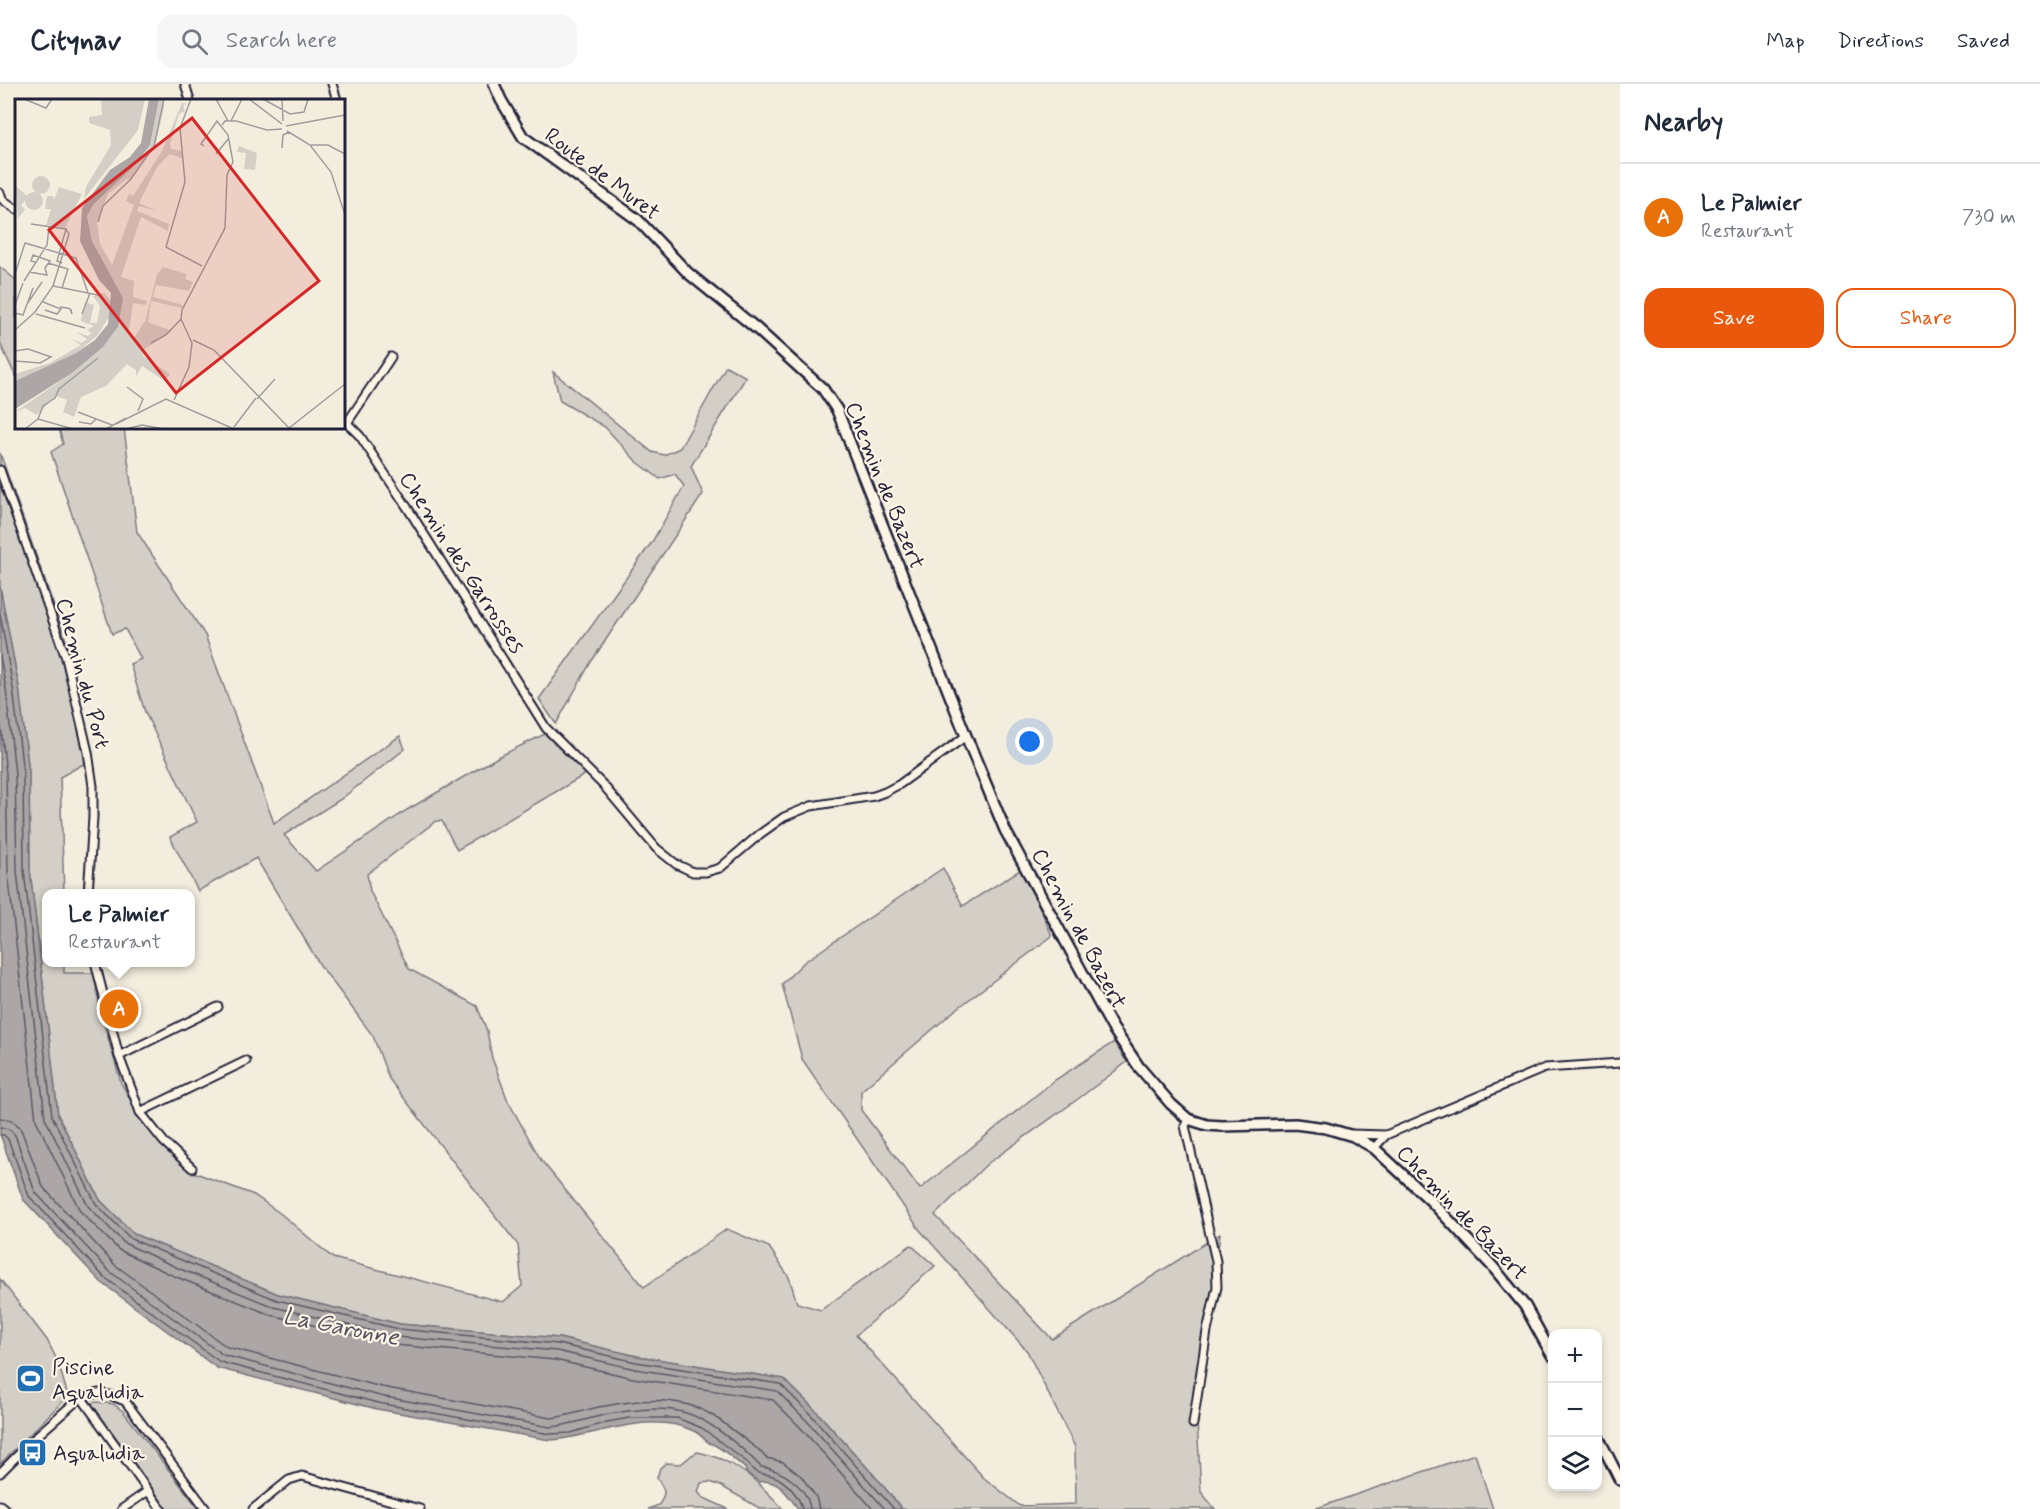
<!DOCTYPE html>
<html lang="en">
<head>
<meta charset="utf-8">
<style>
  :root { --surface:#fff; --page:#f6f6f7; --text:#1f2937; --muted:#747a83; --line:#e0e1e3; --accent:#ea580c }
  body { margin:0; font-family:Mynerve,sans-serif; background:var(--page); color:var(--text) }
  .controls { position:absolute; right:18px; bottom:18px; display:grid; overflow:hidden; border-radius:12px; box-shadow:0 3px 9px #0003 }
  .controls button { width:54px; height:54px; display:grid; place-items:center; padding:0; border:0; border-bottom:2px solid var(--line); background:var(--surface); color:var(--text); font:30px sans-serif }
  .you { position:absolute; left:1030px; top:658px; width:21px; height:21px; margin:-15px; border:4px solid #fff; border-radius:50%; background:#1a73e8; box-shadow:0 0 0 9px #1a73e833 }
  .badge { display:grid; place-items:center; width:39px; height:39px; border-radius:50%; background:var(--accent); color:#fff; font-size:20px; font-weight:700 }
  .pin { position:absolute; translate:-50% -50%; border:3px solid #fff; box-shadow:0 2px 6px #0006 }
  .popup { position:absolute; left:42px; top:805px; width:153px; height:78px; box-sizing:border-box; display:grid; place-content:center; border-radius:12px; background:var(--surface); filter:drop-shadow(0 2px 4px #0005); font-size:20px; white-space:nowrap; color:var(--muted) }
  .popup b { font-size:22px; color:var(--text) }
  .popup::after { content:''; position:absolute; left:50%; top:100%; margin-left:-12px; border:12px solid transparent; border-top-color:var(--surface) }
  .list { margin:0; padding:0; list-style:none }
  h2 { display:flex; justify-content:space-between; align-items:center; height:78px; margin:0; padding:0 24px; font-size:26px }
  h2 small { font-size:20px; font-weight:400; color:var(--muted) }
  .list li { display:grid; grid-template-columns:39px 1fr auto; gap:18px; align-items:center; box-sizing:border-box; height:108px; padding:0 24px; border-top:2px solid var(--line) }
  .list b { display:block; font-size:22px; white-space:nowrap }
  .list p { margin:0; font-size:20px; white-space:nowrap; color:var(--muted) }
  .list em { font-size:20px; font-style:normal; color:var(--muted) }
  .actions { display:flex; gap:12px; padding:18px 24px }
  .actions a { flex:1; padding:14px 0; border:2px solid var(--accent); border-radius:18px; text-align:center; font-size:21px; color:var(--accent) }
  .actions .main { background:var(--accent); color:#fff }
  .icon { flex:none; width:33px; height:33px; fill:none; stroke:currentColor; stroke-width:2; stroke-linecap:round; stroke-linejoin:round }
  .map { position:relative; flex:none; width:1620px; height:1425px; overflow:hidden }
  header { display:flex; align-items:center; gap:36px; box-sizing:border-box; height:84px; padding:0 30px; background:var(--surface); border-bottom:2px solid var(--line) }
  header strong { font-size:28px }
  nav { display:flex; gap:33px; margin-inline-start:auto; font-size:21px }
  .search { width:420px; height:54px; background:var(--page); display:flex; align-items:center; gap:15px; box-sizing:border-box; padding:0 21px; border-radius:18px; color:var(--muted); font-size:22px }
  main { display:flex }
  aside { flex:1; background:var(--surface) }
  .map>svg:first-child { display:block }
</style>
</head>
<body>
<header>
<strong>Citynav</strong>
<div class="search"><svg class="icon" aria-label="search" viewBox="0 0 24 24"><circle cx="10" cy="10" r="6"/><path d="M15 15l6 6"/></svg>Search here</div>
<nav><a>Map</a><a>Directions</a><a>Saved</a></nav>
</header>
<main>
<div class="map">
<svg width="1620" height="1425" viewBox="0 0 1620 1425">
  <rect width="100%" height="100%" fill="#f3edde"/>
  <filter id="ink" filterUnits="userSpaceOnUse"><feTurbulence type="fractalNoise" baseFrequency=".0167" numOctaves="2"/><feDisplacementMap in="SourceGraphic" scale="12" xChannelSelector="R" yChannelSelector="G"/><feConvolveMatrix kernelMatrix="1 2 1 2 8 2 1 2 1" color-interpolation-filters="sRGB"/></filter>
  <g filter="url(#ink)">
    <g fill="#d4cfc6" stroke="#7b7880" stroke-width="1.5">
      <polygon points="0,183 16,196 16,293 0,259"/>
      <polygon points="726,282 746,293 691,382 703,410 591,578 556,640 539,615 652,458 684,402 675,390 660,395 636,377 605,343 560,317 553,288 652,368 664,371 680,364"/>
      <polygon points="59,344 124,344 137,448 205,551 274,739 400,652 405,665 341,715 284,751 316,787 407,726 498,673 545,650 586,690 457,766 442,737 436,737 367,790 370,807 409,885 477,922 487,947 492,974 508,1017 541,1076 644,1203 727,1145 769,1163 789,1193 797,1219 821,1226 911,1161 935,1182 856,1251 984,1394 1020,1422 1076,1420 1075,1363 1027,1267 919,1145 802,975 782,900 804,878 943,784 963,822 1023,784 1052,852 954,927 861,1007 861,1026 920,1105 1055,996 1114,958 1127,978 1078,1015 987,1080 935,1131 1052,1255 1220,1150 1197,1337 1201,1408 1215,1425 902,1425 880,1398 817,1328 784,1295 637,1272 559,1254 400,1240 278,1210 134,1150 100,1116 58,1031 30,786 29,689 19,603 0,503 0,369 68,562 75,623 87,678 60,693 64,809 47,810 47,878 64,879 64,889 94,889 100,926 121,999 145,1041 188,1086 254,1111 281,1130 333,1174 503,1218 522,1202 518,1161 389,995 373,952 320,881 256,774 198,807 170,753 197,738 145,628 130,580 141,575 125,545 112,550 51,368 63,360"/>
      <polygon points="0,1195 47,1256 58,1278 68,1312 0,1380"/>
      <polygon points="97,1318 113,1320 123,1327 199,1425 167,1425 91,1319"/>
      <path d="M698,1368c38,8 60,29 85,57h-22l-40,-23 -11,-4 -9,1 -3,9 4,5 26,12h-80l11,-4c8,-14 6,-14 -2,-27l3,-10 6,-5 15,1 11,-9z"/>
      <polygon points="1475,1370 1493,1425 1314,1425"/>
    </g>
    <path fill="#aca7a6" stroke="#75727b" stroke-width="1.5" d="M0,503l19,100 10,86 1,97 28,245 42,85 34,34 144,60 122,30 159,14 78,18 147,23 33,33 63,70 22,27h-104c-9,-13 -21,-32 -39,-27l-13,-10 -1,-4c-9,-7 -19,-17 -29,-22 -4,-3 -5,-1 -8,-4 -5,-4 -8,-8 -14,-11 -46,-22 -98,6 -144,9l-173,-31 -160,-41 -116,-86 -78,-83 -23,-65z"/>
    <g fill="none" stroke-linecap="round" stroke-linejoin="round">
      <g stroke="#595766" stroke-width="1.5">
        <polyline points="0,530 13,604 23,689 24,786 52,1032 96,1120 131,1155 277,1216 399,1245 558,1260 636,1278 780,1300 812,1332 894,1425"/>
        <polyline points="0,572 6,605 15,690 17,787 45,1034 88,1122 124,1159 178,1184 274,1223 397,1253 557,1267 635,1285 777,1307 807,1337 885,1425"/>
        <polyline points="0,633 6,690 8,788 36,1036 80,1127 119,1166 174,1192 271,1231 395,1261 555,1276 633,1294 773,1316 800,1343 873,1425"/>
        <path d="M0,1034l11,2 9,7 23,60 72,78 112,82 155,40 169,31c19,-2 35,-9 54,-12 33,-7 75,-10 105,8 17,10 32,24 49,36l7,8 17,4 18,14 15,21 3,12"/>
        <path d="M0,1043l9,2 6,6 20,57 74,79 114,84 157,41 170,31c22,-2 38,-9 59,-13 20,-4 49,-7 69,-3 27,4 65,37 83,56 20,2 47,20 49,42"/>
        <path d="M0,1051h4l4,4 21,57 75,81 116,85 158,41 172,31 21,-1 36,-11 22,-4h48l25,10 46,35c9,14 11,9 25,13 12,4 27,20 29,33"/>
      </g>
      <defs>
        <g id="street">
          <polyline points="185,0 190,16"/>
          <polyline points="332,0 337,16"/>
          <polyline points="0,109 3,116 16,125"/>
          <polyline points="344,336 360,352 407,423 546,644 604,702 656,764 676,780 693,788 706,788 720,784 760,750 784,733 811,722 874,712 885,708 900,700 966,652"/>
          <polyline points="347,339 391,273"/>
          <polyline points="0,386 66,574 88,668 93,702 93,733 88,810"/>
          <polyline points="95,878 119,972 140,1028 164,1058 192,1084"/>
          <polyline points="119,972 218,923"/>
          <polyline points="140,1028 246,977"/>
          <polyline points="1188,1035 1185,1042 1216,1177 1217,1203 1207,1247 1193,1340"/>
          <polyline points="1350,1050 1386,1051"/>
          <polyline points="1374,1064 1386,1051 1545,984 1620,979"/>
          <polyline points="81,1313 161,1425"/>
          <polyline points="0,1389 39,1350 81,1313 98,1309 109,1311 125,1317 206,1425"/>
          <polyline points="0,1421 5,1425"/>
          <polyline points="122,1425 148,1407"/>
          <polyline points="253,1425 289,1396 302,1392 420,1425"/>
        </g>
        <g id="secondary">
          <polyline points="494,0 501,16 523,53 638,136 688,189 757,245 823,305 837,326 966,652 1005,746 1112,943 1139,983 1171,1020 1188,1035 1207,1041 1222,1042 1295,1040 1326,1044 1353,1052 1374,1064 1430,1116 1493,1183 1525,1222 1552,1271"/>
          <polyline points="1598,1353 1620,1396"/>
        </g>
      </defs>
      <use href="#street" stroke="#22223b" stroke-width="11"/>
      <use href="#secondary" stroke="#22223b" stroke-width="14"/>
      <use href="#street" stroke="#fcf5e5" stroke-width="7"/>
      <use href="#secondary" stroke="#fcf5e5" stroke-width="9"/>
    </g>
  </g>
  <defs>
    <symbol id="stadium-square" viewBox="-11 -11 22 22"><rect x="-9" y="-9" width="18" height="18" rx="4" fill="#1f6fb2" stroke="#fcf5e5"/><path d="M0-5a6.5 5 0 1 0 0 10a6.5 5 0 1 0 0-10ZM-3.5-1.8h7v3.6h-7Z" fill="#fff"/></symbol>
    <symbol id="bus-square" viewBox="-11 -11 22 22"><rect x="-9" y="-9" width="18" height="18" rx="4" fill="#1f6fb2" stroke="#fcf5e5"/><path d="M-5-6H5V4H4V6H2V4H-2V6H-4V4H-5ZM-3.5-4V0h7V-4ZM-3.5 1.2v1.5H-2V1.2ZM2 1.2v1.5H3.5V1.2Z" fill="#fff"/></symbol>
  </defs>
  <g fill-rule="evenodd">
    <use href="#stadium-square" x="14" y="1278" width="33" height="33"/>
    <use href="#bus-square" x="16" y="1352" width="33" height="33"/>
  </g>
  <g text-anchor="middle" stroke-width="4.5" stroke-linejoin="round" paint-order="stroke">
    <g font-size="22" fill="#22223b" stroke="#fcf5e5">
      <text transform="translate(603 89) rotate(37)" y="8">Route de Muret</text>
      <text transform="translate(886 401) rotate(68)" y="8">Chemin de Bazert</text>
      <text transform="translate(463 478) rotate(57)" y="8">Chemin des Garrosses</text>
      <text transform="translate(84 589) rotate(75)" y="8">Chemin du Port</text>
      <text transform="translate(1080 844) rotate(62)" y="8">Chemin de Bazert</text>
      <text transform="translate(1463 1128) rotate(46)" y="8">Chemin de Bazert</text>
    </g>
    <g font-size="22" fill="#22223b" stroke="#fcf5e5" text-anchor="start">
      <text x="52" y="1290">Piscine<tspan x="52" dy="25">Aqualudia</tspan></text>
      <text x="53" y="1376">Aqualudia</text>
    </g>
    <g font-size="24" font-style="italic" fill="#525160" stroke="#fcf5e5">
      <text transform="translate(341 1242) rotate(11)" y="8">La Garonne</text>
    </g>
  </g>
  <g transform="translate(15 15)">
    <rect width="330" height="330" fill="#f3edde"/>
    <path d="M86,0h44l-7,31 -54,69 2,-12 25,-42 -1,-15 -21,-7v-6l13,-2zM144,0l5,1v8l-9,39 -25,33 -3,-1 -19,15 -11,28 3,22 12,21 22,-60 -8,-4 3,-7 4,2 29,-45 20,-48 7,1 -6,1 2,6 -6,3 -9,30 1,5 11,2 1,8 -13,-5 -13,13 -18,36 18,8 -18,-5 -2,5 32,13 -1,7 -27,-14 -20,60 13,4 -1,16 14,4 -1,4 -13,-2 -4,29 5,6 11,-17 12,-46 6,-8 24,7 -2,5 8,3 -4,9 -33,-6 -3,12 30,8 -1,3 -31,-7 -3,21 24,9 -27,18 -2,7 27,18 -5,7 -23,-15 -6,10v-6l-9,-6 -21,22 -25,11 -7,20 -11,-5 4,-12 -11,-4 -19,19 -12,-7 -10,4 57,-39 31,-26 15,-20 -4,-45 -22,-41 -5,-25 6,-11 40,-38 17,-22zM224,47l18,7 -2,17 -11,-1 2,-16 -9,-1zM17 86a9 9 0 1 1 18 0a9 9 0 1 1-18 0ZM0,86l13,12 -7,8 4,5 -7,8zM44,88l23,7 -17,34 -19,-3 5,-16h-6l2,-13h6l1,4zM10 102a9 9 0 1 1 18 0a9 9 0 1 1-18 0ZM89,194l7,8 -2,16 -12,19 -21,17 -61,28v-7l35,-11 31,-18 -10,-6 11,4 5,-4 -11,-7 12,4 4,-3 -5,-3 7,-4 -13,-5 4,-19 9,3 -4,18h7l3,-17 -7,-10z" fill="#d4cfc6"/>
    <path d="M134,0h10l-9,46 -17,22 -40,38 -6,11 5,25 31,57 -5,29 -15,20 -31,26 -57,36v-28l61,-28 19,-13 13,-16 3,-31 -12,-13 -19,-39 2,-33 28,-38 20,-13 11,-14z" fill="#aca7a6"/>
    <path fill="none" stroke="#9f9c9d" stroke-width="1.5" d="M9,0l22,9 6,-9M176,0l-11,29 5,54 -19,65 36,19M201,0l12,22M234,0l33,25M248,0l27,15 14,-2 4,-13M267,0l1,22M216,22l11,-22M207,26l3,-4h11l31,9 15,-1M271,27l59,-11M272,32l23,14 21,27 14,43M296,46h17l17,9M267,49l1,-13 6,-3M201,55l13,-16M83,123l5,-16 28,-27 23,-33 10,-47M33,164l20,6 -6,19M47,164l-5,-2 9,-32M14,173l18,3 -2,-7 5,-7 -17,-6 -2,6 4,1M0,175l10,-31 51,15 12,35M9,182l23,-36 2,-18M38,187l45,9M28,203l18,7 -4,5 -12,-4M12,205l15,-22M0,206l8,-22M45,208l7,1 3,1 1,1 1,4 -2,-5M0,214l8,2 10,-27M21,215l49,14M67,215l8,-21M0,231l20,-18 18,-26 16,-52 -3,-5 -35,-5M178,241l21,10 75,78 56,-44M136,244l15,-8 15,-16M0,252l13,-2 23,8 -11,6 -25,-2M112,288l16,12 -5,12M242,300l18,-20M159,301l15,-33 3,-24 -11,-24 1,-9 43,-82 2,-53 6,-13 -5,-27 -11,-14 -16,23 3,2M63,313l34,13M23,320l5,-13 12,-8 4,-9 39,-31M64,323l12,2 5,-5M101,325l50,-25 68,30M219,328l22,-29M10,330l13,-10 35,10M91,330l20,-11M111,330l16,-4 22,4"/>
    <path fill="#d62828" fill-opacity="0.15" stroke="#d62828" stroke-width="3" d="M177,19l127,163 -143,112 -127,-163z"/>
    <rect width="330" height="330" fill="none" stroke="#22223b" stroke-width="3"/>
  </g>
</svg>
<div class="controls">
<button>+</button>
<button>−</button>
<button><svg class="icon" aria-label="layers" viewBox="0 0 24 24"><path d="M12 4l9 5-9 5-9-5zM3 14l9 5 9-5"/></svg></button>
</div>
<div class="you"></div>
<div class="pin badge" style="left:119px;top:925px;background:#e8710a">A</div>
<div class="popup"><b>Le Palmier</b>Restaurant</div>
</div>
<aside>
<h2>Nearby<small></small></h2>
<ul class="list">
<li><span class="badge" style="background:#e8710a">A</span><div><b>Le Palmier</b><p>Restaurant</p></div><em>730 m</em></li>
</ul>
<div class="actions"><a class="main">Save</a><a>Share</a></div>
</aside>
</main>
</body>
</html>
